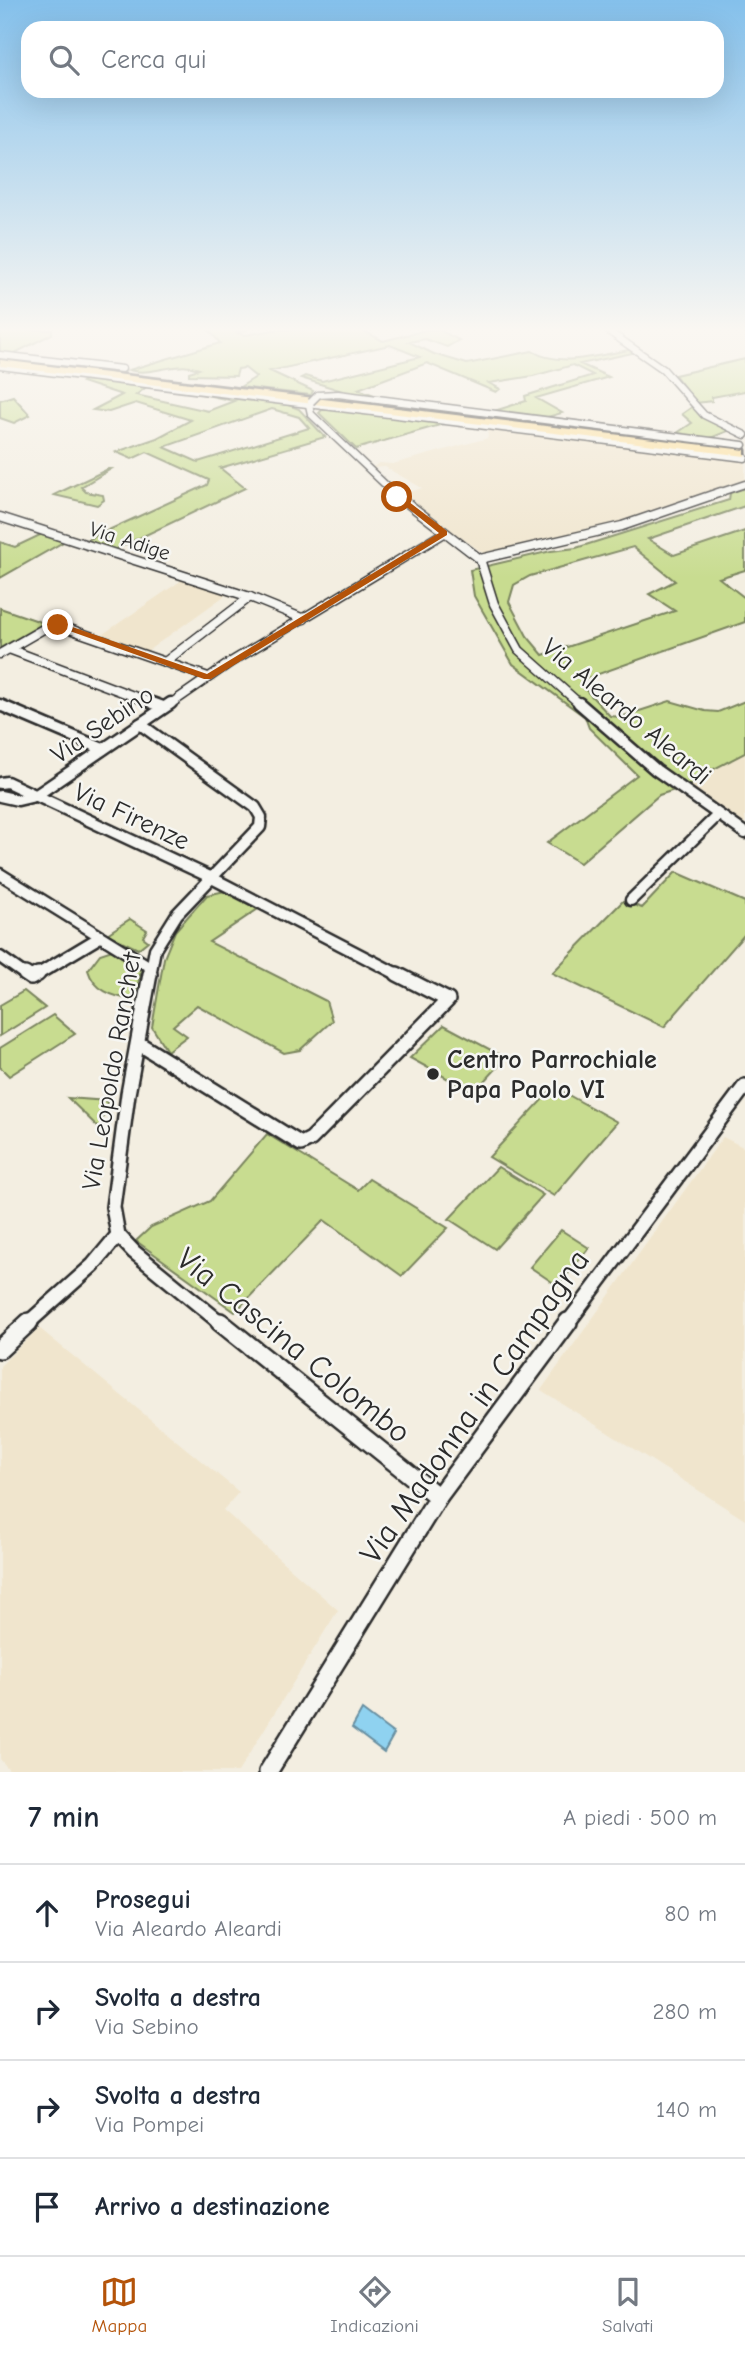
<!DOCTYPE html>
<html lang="it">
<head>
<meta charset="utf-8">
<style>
  :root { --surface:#fff; --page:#f2f2f3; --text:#1f2937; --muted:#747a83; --line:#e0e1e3; --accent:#b45309 }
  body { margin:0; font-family:"Comic Neue",sans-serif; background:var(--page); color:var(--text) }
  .stop { position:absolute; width:21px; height:21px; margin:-16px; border:5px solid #b45309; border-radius:50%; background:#fff }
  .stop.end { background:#b45309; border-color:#fff; box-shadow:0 2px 7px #0008 }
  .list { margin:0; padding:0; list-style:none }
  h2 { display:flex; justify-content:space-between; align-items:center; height:91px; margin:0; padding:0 28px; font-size:30px }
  h2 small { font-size:23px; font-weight:400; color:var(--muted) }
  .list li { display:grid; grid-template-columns:46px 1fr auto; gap:21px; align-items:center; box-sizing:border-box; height:98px; padding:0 28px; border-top:2px solid var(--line) }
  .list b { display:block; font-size:26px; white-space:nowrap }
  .list p { margin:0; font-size:23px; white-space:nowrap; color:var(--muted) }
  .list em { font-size:23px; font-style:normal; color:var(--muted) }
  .icon { flex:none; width:38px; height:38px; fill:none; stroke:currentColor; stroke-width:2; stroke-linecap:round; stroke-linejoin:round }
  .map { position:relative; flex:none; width:745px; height:1772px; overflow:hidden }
  .search { position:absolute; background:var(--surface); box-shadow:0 7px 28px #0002; left:21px; right:21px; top:21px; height:77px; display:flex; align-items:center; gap:18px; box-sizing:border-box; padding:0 24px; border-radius:21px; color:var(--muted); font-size:26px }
  .sheet { height:483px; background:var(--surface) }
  nav { display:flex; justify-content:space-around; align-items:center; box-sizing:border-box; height:98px; border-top:2px solid var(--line); background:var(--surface); font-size:19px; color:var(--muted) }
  nav a { display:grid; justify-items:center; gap:4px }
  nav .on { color:var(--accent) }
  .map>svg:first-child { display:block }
</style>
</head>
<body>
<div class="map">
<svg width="745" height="1772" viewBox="0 0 745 1772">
  <rect width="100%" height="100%" fill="#f3eee1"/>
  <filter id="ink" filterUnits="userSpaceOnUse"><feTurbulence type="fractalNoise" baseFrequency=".0143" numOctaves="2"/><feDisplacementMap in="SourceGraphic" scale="14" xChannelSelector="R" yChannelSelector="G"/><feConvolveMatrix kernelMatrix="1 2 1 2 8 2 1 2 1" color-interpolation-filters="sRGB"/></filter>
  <g filter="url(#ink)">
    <g fill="#f0e5cd">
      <polygon points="487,428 745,460 745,482 727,489 713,489 715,494 600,529 594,527 584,529 582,533 481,555 483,553 401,495 422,488 385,467 372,468 379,463 393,464 488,438"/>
      <polygon points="182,580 227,594 146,652 100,636"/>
      <polygon points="745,753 745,822 742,824 690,785 704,774"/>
      <polygon points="723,1137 745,1148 745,1520 541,1390"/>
      <polygon points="39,1328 239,1492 223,1510 338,1610 238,1772 11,1772 0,1759 0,1366"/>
    </g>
    <g fill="#c8dc90" stroke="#7a845e" stroke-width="2" fill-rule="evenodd">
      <polygon points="0,330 52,330 52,334 13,354 0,353"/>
      <path d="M209,330h39l-11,3 8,2 29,-5h88l21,11 43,-11h17l-2,1 18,9 -12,7 -22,-8 -16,3 25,12 33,10 65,-13c29,17 65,4 98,-1l7,2 -57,12 29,13 -73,21 26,15 -22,6 -49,-7 35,-11 -1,-5 68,-21 -20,-10 -40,11 -44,7 11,6 -4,3 -69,-29 -69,26 19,7 -25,-2 -51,-16 4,-2 17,5 98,-24 -30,-12 -120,26 43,20 -2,4 -71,-8 16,-10 -11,-9 -7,1 -2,7 -47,-1v-3l10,-3c-24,-9 -47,8 -70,1l91,-27z"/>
      <polygon points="745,359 745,391 712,397 712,401 696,403 675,375"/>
      <path d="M85,380l64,5 -13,10 72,16 26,-10 -33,-7 2,-2 85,13 11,4 26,28 -105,31 25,20 -131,62 -27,-10 120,-55 2,-5 -62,-28 -15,7 -16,-7 41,-14 34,-18 -55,-17 -27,9 -16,-2 29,-15 -40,-13zM272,409l27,8 10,11 -111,34 -34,-15z"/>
      <polygon points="13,396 30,415 14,423 0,418 0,400"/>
      <polygon points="692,407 728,431 708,439 674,435 692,423 682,414"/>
      <polygon points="322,410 335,410 447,423 356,449 319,413"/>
      <polygon points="108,469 111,469 81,487 86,492 103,495 104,500 97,505 54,495"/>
      <path d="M745,488v18l-97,33 26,16 71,-24v39l-26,8 26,20v24l-158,56 -5,8 28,30 11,1 49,-16 35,10 13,1 27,-11v52l-41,21 -14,11 -31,10 -79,68 -33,-20 90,-68 -48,-47 -4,-11 -72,-53 -39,-68 -4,-26 81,-19 25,-3 153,-48 1,-7zM633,547l42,34 -26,13 26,17 -132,44 -16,-19 -18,-34 5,-17 16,-9z"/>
      <polygon points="42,534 65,541 0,578 0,542 15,547"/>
      <polygon points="0,608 44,623 0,648"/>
      <polygon points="676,872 745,902 745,934 664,1027 552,973 623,901 642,908"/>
      <polygon points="225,891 258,909 209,942 326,1001 332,1021 300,1050 284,1053 197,1005 173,1026 187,1036 167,1051 152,1027 164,958 175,931 207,895"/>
      <polygon points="130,919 147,930 143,937 148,941 138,949 107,934"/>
      <path d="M112,950l29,21 -6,27 -3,2c-19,-4 -38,-9 -44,-30l12,-16z"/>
      <polygon points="24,991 45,1008 0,1036 0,1005"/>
      <polygon points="53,1015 75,1034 9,1076 0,1067 0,1048"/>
      <polygon points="444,1025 506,1058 474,1093 410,1058"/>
      <polygon points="554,1087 617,1122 554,1196 489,1157"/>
      <polygon points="68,1098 107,1101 100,1129"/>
      <polygon points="267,1134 358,1190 369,1179 448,1228 402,1276 324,1220 235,1312 136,1241 151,1227 210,1201"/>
      <polygon points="498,1167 543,1195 495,1249 449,1219"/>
      <polygon points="561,1230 589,1248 558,1286 530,1267"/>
    </g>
    <polygon fill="#8fd2f0" stroke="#678fa1" stroke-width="2" points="362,1710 394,1734 384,1752 352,1728"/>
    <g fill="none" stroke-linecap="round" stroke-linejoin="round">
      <defs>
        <g id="minor-far4">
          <polyline points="607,330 663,369 704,415 745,435"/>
          <polyline points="0,355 122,369"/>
          <polyline points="0,366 745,458"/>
          <polyline points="318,395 338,394 743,445"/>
          <polyline points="309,405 311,414 395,494"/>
          <polyline points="715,494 745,484"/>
        </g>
        <g id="minor-far3">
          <polyline points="393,492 480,559 494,604 519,650 581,705"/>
          <polyline points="0,517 250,597 304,619"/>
          <polyline points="480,559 622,526 721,492"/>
          <polyline points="9,649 157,705"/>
          <polyline points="0,654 45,628 58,625 208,677"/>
          <polyline points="165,662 250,597"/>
          <polyline points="169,705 231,662 444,533"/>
        </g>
        <g id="minor-far2">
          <polyline points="152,703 163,707"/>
          <polyline points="579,703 656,770 745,833"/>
          <polyline points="0,705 103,749"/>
          <polyline points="140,724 255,807 261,817 260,827 177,914 155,949 150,976"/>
          <polyline points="0,783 7,782 210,877 401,976"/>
          <polyline points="0,796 18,800 35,796 171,703"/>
          <polyline points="0,874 150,967"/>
          <polyline points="631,900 717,816"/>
          <polyline points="0,957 27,976"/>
          <polyline points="35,976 100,937"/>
        </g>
        <g id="minor-far1">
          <polyline points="25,974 31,978 38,974"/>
          <polyline points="138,1043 301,1144 311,1139 448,1000 397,974"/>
          <polyline points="118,1235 134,1252 222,1324"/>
          <polyline points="27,1324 93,1265 118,1235 113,1207 128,1094 150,974"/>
          <polyline points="567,1324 745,1086"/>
        </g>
        <g id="minor">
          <polyline points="220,1322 438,1497"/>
          <polyline points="0,1349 29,1322"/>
          <polyline points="268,1772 438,1497 568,1322"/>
        </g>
        <polygon id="trunk" points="0,360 745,450 745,456 0,366"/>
      </defs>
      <use href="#minor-far4" stroke="#2b2b2b" stroke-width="9"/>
      <use href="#minor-far3" stroke="#2b2b2b" stroke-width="11"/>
      <use href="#minor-far2" stroke="#2b2b2b" stroke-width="15"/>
      <use href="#minor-far1" stroke="#2b2b2b" stroke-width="18"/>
      <use href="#minor" stroke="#2b2b2b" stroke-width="22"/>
      <use href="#trunk" stroke="#2b2b2b" stroke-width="5"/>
      <use href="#minor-far4" stroke="#f6f6f2" stroke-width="6"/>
      <use href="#minor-far3" stroke="#f6f6f2" stroke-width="8"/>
      <use href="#minor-far2" stroke="#f6f6f2" stroke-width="10"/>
      <use href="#minor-far1" stroke="#f6f6f2" stroke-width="13"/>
      <use href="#minor" stroke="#f6f6f2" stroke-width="17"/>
      <use href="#trunk" fill="#fcde96" fill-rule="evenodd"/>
      <defs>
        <polyline id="minor-bridge" points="311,402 318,395"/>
      </defs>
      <use href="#minor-bridge" stroke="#2b2b2b" stroke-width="9" stroke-linecap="butt"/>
      <use href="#minor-bridge" stroke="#f6f6f2" stroke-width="6"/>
    </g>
  </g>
  <linearGradient id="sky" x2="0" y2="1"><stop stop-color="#84c0eb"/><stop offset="0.57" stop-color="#faf7f2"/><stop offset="1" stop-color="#faf7f2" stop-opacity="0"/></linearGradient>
  <rect width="745" height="578" fill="url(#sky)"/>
  <polygon fill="#b45309" points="395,495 400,495 447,531 447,535 211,679 204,679 53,625 61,623 207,674 439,533 395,498"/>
  <circle fill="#2b2b2b" stroke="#f6f6f2" stroke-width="2.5" cx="433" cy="1074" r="7"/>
  <g text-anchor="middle" stroke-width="5" stroke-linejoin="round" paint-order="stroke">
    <g font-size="21" fill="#2b2b2b" stroke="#f6f6f2">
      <text transform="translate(130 541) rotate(18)" y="7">Via Adige</text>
    </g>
    <g font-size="26" fill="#2b2b2b" stroke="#f6f6f2">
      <text transform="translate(627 711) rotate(40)" y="9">Via Aleardo Aleardi</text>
      <text transform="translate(102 724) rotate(-34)" y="9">Via Sebino</text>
      <text transform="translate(132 816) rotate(25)" y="9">Via Firenze</text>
      <text transform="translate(111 1071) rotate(-80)" y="9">Via Leopoldo Ranchet</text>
    </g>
    <g font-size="26" font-weight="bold" fill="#2b2b2b" stroke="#f6f6f2" text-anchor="start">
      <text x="447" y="1068">Centro Parrochiale<tspan x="447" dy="30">Papa Paolo VI</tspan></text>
    </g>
    <g font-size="32" fill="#2b2b2b" stroke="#f6f6f2">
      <text transform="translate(294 1345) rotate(39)" y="11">Via Cascina Colombo</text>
      <text transform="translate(474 1406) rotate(-55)" y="11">Via Madonna in Campagna</text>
    </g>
  </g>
</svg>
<div class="stop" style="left:397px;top:497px"></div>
<div class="stop end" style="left:58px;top:625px"></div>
<div class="search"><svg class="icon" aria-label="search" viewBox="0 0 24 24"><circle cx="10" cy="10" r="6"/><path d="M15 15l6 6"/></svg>Cerca qui</div>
</div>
<section class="sheet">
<h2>7 min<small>A piedi · 500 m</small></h2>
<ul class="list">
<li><svg class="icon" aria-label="ahead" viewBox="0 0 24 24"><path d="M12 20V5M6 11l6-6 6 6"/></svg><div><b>Prosegui</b><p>Via Aleardo Aleardi</p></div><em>80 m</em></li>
<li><svg class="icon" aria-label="right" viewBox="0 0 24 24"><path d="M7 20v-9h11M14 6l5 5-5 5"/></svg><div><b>Svolta a destra</b><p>Via Sebino</p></div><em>280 m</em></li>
<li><svg class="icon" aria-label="right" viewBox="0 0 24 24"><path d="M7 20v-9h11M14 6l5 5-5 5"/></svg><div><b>Svolta a destra</b><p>Via Pompei</p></div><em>140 m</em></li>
<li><svg class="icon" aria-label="arrive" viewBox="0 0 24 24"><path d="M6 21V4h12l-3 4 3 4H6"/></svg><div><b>Arrivo a destinazione</b></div></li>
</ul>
</section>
<nav>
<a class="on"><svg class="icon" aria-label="map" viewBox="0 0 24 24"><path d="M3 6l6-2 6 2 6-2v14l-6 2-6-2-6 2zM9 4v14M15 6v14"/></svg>Mappa</a>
<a><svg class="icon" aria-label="directions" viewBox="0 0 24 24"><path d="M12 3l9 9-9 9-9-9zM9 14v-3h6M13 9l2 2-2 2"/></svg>Indicazioni</a>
<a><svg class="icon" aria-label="saved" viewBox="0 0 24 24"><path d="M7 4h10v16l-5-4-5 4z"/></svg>Salvati</a>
</nav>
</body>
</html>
